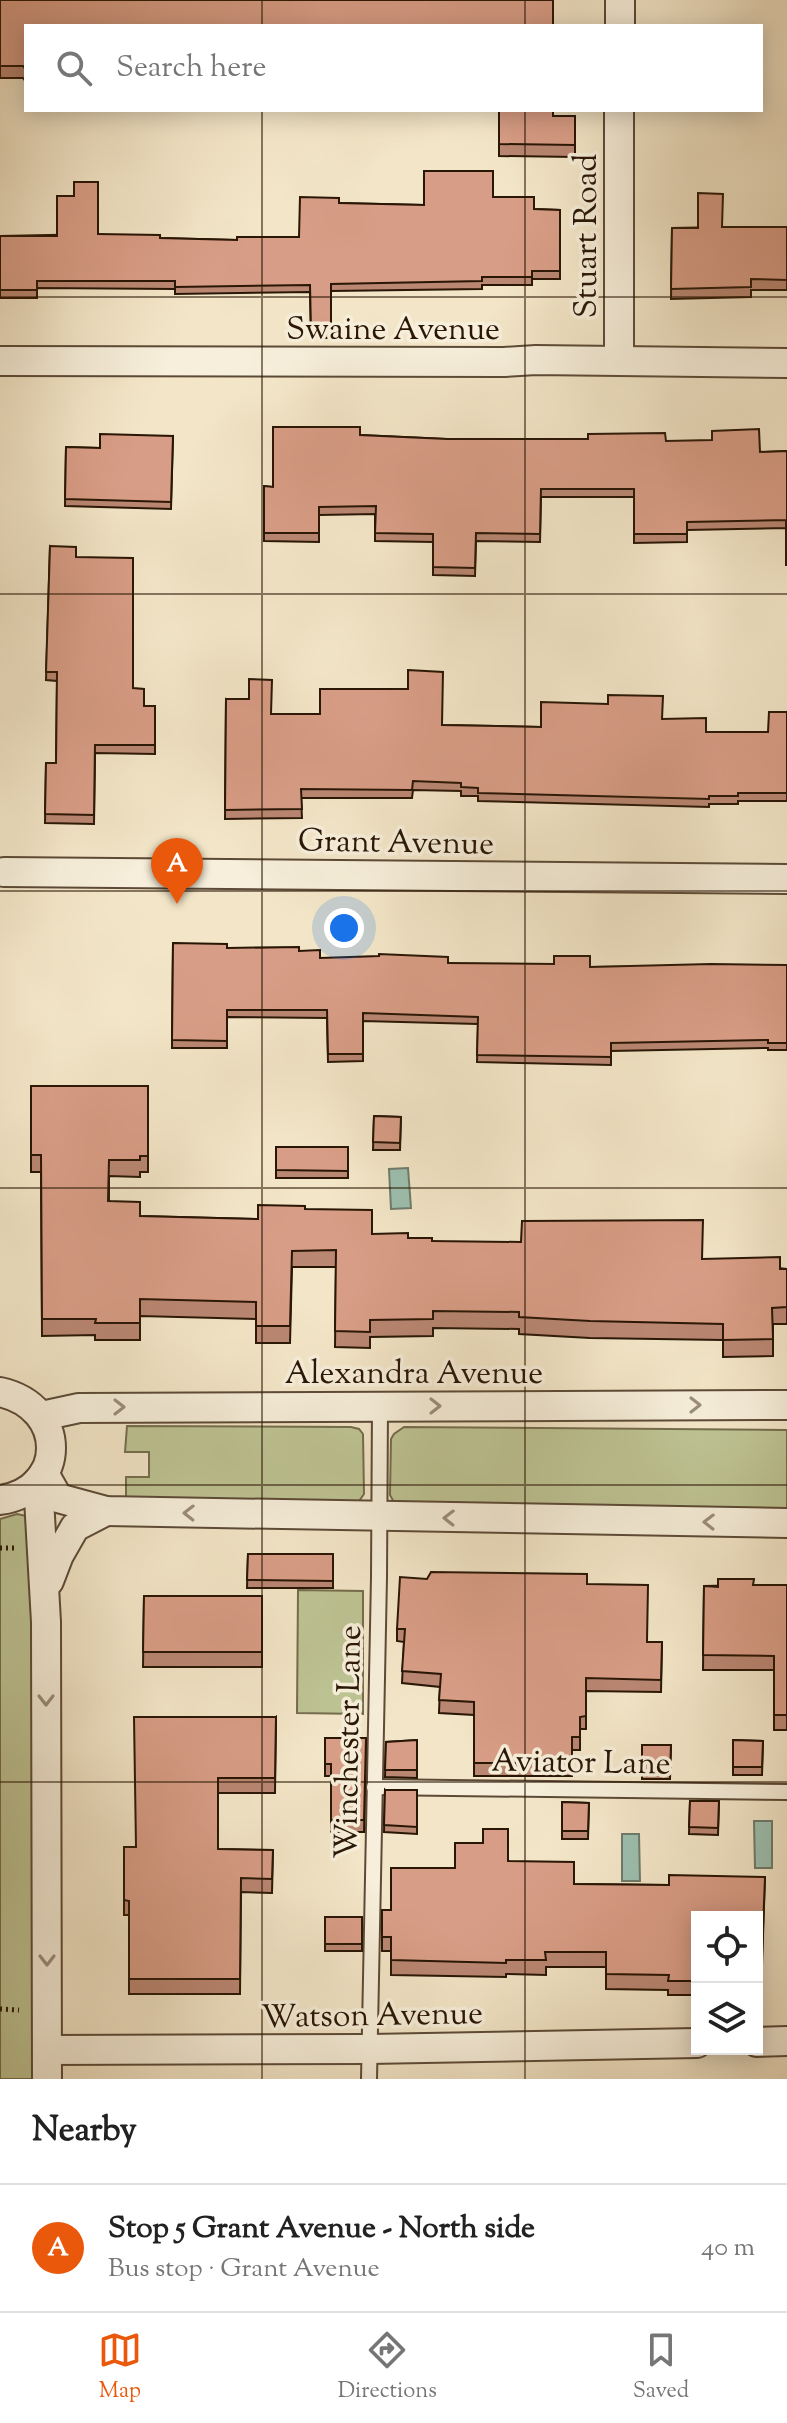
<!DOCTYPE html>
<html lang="en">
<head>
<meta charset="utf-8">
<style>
  :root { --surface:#fff; --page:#f6f6f6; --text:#222; --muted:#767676; --line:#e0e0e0; --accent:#ea580c }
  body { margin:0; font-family:"Sorts Mill Goudy",serif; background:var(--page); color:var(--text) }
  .controls { position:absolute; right:24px; bottom:24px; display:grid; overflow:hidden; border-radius:0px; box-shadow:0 4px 20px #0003 }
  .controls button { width:72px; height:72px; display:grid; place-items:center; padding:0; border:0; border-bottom:2px solid var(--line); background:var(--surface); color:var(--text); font:40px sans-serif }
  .you { position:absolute; left:344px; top:928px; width:28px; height:28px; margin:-20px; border:6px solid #fff; border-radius:50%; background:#1a73e8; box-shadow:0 0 0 12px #1a73e833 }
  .badge { display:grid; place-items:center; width:52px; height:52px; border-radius:50%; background:var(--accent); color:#fff; font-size:26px; font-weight:700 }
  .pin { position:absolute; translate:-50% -66px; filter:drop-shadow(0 2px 4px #0008) }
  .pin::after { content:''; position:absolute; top:42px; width:28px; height:24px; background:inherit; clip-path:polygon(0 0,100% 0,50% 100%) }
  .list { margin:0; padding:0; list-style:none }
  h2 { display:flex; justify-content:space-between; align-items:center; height:104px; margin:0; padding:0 32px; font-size:34px }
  h2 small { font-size:26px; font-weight:400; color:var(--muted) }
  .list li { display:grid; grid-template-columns:52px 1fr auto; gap:24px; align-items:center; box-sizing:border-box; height:128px; padding:0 32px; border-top:2px solid var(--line) }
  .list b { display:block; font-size:30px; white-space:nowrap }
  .list p { margin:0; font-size:26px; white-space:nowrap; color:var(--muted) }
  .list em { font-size:26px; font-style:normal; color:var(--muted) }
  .icon { flex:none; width:44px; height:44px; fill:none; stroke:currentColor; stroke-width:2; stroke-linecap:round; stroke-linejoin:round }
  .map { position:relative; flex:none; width:787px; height:2079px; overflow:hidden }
  .search { position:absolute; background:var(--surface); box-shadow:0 4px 20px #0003; left:24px; right:24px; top:24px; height:88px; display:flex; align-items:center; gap:20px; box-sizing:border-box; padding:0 28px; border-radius:0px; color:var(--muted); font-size:30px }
  .sheet { height:232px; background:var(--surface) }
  nav { display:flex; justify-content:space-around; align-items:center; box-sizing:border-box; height:112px; border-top:2px solid var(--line); background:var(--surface); font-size:22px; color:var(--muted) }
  nav a { display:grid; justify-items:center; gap:4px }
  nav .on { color:var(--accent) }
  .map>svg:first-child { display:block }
</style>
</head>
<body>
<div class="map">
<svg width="787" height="2079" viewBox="0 0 787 2079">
  <rect width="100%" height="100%" fill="#f3e6c8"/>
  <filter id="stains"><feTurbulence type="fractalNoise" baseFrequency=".0025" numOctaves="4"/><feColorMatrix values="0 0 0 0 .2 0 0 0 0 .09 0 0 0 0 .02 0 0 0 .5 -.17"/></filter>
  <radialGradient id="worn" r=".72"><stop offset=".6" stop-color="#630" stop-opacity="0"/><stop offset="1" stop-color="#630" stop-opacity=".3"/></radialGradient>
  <g fill="#bec494" stroke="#746d4c" stroke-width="2">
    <polygon points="127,1426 351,1427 359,1429 363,1434 364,1494 357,1504 126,1505 126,1477 149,1477 149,1452 125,1452"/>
    <polygon points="404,1427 787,1430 787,1510 396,1506 390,1495 391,1439 394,1434"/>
    <polygon points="17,1514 31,1517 35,2079 0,2079 0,1519"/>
    <polygon points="298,1590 363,1591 363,1714 297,1713"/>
  </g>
  <g fill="#9dc0b0" stroke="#6f7c6c" stroke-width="2">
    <polygon points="408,1168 411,1208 391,1209 389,1169"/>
    <polygon points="754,1821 772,1821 772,1868 755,1868"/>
    <polygon points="622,1834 639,1834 640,1881 622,1881"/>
  </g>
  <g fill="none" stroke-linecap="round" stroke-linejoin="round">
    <defs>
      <g id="service">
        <polyline points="374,1787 787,1792"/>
        <polyline points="369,2079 379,1577 380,1406"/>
      </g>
      <g id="minor">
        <polyline points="620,26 620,0"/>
        <polyline points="0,361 504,362 536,360 787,363"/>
        <polyline points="619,361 619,110"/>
        <polyline points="4,872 787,879"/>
        <path d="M0,1392c68,15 68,98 0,108"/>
        <polyline points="42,1416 79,1408 787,1405"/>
        <polyline points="44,1473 58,1498 106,1511 787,1523"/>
        <polyline points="38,1481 46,1622 47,2079"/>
        <polyline points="49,1581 59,1555 75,1527 106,1511"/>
        <polyline points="757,2042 787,2041"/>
        <polyline points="47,2050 369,2049 697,2043"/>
      </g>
    </defs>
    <use href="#service" stroke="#5c4a36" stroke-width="18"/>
    <use href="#minor" stroke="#5c4a36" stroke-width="32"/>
    <g stroke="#291605" stroke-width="5" stroke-dasharray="2 4" stroke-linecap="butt">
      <polyline points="0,1548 15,1548"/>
      <polyline points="0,2009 19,2010"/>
    </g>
    <use href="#service" stroke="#f7efdb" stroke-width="14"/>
    <use href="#minor" stroke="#f7efdb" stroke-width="28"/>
  </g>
  <g fill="#ba8773" stroke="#291605" stroke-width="2">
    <polygon points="0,0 26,26 26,82 23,78 0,78"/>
    <rect x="379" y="110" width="31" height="1"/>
    <polygon points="499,110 553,116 575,116 575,157 499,156"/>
    <polygon points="493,197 534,209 560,210 560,279 532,279 532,285 482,285 482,289 331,291 331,338 311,338 310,292 175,294 175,289 37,288 37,298 0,298 0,236 98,234 160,238 237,240 299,237 339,203 424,205"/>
    <polygon points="722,227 787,227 787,290 751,290 751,297 671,299 672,228"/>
    <polygon points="360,435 447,439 666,441 760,452 787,451 787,565 786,565 786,528 687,530 687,542 634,543 634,497 541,497 540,542 476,541 475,576 433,575 433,542 375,541 375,514 319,515 319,542 264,541 264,486 273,487"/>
    <polygon points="173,436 171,509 65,506 66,447 100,448"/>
    <polygon points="50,546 76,557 133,688 144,706 155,706 155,754 95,753 94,824 45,823 46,763 56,763 57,681 46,680"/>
    <polygon points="226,699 271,714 442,725 541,727 662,719 706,732 768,732 787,712 787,801 738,801 738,804 709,804 709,807 478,801 478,796 461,796 461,791 413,790 412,798 301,798 302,818 225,819"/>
    <polygon points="173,943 227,948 299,951 320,958 448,963 590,967 787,965 787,1050 768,1050 768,1048 611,1051 611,1065 477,1062 478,1024 363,1021 363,1061 328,1062 327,1018 227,1017 227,1048 172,1048"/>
    <polygon points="31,1086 148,1086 148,1172 140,1172 140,1177 109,1176 109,1201 140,1216 258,1219 305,1209 372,1234 432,1241 702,1259 787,1269 787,1324 773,1324 773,1356 723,1357 723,1340 590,1338 519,1334 519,1329 433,1328 433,1336 370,1337 370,1348 335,1347 336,1267 292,1267 290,1343 256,1343 256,1319 140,1316 140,1340 95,1340 95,1335 42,1336 41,1172 31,1172"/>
    <polygon points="374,1116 401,1117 400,1150 373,1150"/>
    <rect x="276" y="1147" width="72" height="31"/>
    <polygon points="248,1554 333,1554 333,1588 247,1588"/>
    <polygon points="427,1579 587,1584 647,1642 662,1642 661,1692 586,1691 586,1729 580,1729 580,1750 572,1750 572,1776 474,1776 474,1715 439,1713 440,1687 402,1683 404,1642 397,1641 397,1629"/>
    <polygon points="753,1585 787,1585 787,1730 774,1730 774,1670 703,1670 704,1586"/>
    <polygon points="144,1596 262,1596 262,1667 143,1667"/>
    <polygon points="276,1717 275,1793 218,1793 218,1849 273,1850 272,1893 241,1892 240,1994 129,1994 129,1915 124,1915 124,1847 136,1847"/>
    <polygon points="325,1738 366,1738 364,1832 331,1832 331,1776 325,1776"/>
    <polygon points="417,1740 417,1778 385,1777 386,1742"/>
    <polygon points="733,1740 763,1741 762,1775 733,1775"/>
    <polygon points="642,1745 671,1745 670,1779 642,1779"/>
    <polygon points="385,1790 417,1827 417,1834 384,1832"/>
    <polygon points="690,1801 719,1801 718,1835 689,1834"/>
    <polygon points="562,1802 589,1803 588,1839 562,1839"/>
    <polygon points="508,1861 574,1884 669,1885 765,1877 761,1995 757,1995 757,1917 697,1917 697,1995 668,1995 668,1990 606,1989 606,1967 546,1967 546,1975 506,1974 506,1977 391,1975 391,1951 382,1951 382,1937 391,1910"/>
    <rect x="325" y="1917" width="37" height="34"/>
  </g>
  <g fill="#d89d86" stroke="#291605" stroke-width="2">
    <polygon points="0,0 553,0 553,26 26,26 26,70 23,66 0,66"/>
    <polygon points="499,110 553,110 553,116 575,116 575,145 499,144"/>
    <polygon points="424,171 493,171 493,197 534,197 534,209 560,210 560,271 532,271 532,277 482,277 482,281 331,284 331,330 311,331 310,285 175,287 175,281 37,281 37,290 0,290 0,236 57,236 57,196 74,196 74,182 98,182 98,234 160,235 160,238 237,240 237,237 299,237 300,197 339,198 339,203 424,205"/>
    <polygon points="698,193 723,194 722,227 787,227 787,280 751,279 751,287 671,289 672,228 698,228"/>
    <polygon points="273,427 360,427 360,435 447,439 588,439 588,434 665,433 666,441 712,440 712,431 759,429 760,452 787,451 787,557 786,557 786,520 687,522 687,534 634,534 634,489 541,489 540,534 476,533 475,568 433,567 433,534 375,533 376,506 319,507 319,533 264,533 264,486 273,487"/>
    <polygon points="100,434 173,436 171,502 65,499 66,447 100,448"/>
    <polygon points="50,546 76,547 76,557 133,558 133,688 144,689 144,706 155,706 155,745 95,745 94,815 45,814 46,763 56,763 57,672 46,672"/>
    <polygon points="408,670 443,672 442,725 541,727 541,702 608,704 608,695 663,696 662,719 706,718 706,732 768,732 769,712 787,712 787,793 738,793 738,796 709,796 709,799 478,793 478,788 461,787 461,783 413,781 412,790 301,789 302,809 225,810 226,699 249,699 249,679 272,680 271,714 320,714 320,689 408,689"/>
    <polygon points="173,943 227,944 227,948 299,947 299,951 320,950 320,958 379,956 379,954 448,957 448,963 554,964 554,956 590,956 590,967 711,964 787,965 787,1043 768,1043 768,1040 611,1043 611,1057 477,1055 478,1017 363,1013 363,1054 328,1054 327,1010 227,1010 227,1041 172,1040"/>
    <polygon points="31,1086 148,1086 148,1156 140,1156 140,1160 109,1160 108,1201 140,1202 140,1216 258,1219 258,1205 305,1206 305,1209 372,1210 372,1234 408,1233 408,1238 432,1238 432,1241 521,1242 522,1221 703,1220 702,1259 780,1257 780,1269 787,1269 787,1307 772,1308 773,1339 723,1340 723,1324 590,1321 519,1317 519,1312 433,1311 433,1319 370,1320 370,1332 335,1331 336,1250 292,1251 290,1326 256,1326 256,1302 140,1299 140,1323 95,1323 96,1319 42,1319 41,1155 31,1155"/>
    <polygon points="374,1116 401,1117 400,1143 373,1142"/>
    <polygon points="276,1147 348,1147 348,1171 276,1170"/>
    <polygon points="248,1554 333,1554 333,1581 247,1580"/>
    <polygon points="431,1572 587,1574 587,1584 648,1585 647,1642 662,1642 661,1680 586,1678 586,1716 580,1717 580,1737 572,1737 572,1763 474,1763 474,1702 439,1700 441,1674 402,1671 405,1629 397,1629 400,1577 427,1579"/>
    <polygon points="718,1579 754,1579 753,1585 787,1585 787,1715 774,1715 774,1656 703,1655 704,1586 718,1587"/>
    <polygon points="144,1596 262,1596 262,1652 143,1652"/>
    <polygon points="134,1717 276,1717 275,1778 218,1778 218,1849 273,1850 272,1879 241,1878 240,1979 129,1979 129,1901 124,1900 124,1847 136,1847"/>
    <polygon points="325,1738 366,1738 364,1820 331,1820 331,1764 325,1764"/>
    <polygon points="417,1740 417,1770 385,1770 386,1742"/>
    <polygon points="733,1740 763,1741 762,1767 733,1767"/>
    <polygon points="642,1745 671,1745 670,1772 642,1772"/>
    <polygon points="385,1790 417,1790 417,1827 384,1825"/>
    <polygon points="690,1801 719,1801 718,1828 689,1827"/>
    <polygon points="562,1802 589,1803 588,1831 562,1831"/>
    <polygon points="483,1829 508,1829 508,1861 574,1862 574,1884 669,1885 669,1875 765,1877 761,1980 757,1980 757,1917 697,1917 697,1981 668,1981 669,1975 606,1974 606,1952 545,1952 546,1960 506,1960 506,1963 391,1960 391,1937 382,1937 382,1910 391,1910 391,1868 455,1868 455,1843 483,1843"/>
    <rect x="325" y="1917" width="37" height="27"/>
  </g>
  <defs><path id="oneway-chevron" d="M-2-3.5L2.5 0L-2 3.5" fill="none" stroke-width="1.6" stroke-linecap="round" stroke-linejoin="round" transform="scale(2)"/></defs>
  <g stroke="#9a8d7b">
    <use href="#oneway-chevron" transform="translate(695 1405)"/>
    <use href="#oneway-chevron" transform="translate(435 1406)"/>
    <use href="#oneway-chevron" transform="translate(119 1407)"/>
    <use href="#oneway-chevron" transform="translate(189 1513) rotate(-179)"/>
    <use href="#oneway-chevron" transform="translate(449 1518) rotate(-179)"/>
    <use href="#oneway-chevron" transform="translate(709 1522) rotate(-179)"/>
    <use href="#oneway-chevron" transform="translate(46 1700) rotate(90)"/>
    <use href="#oneway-chevron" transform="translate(47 1960) rotate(90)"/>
  </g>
  <path fill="none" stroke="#291605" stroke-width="2" stroke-opacity="0.55" d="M262,0v26M525,0v26M262,110v1969M525,110v1969M0,297h787M0,594h787M0,891h787M0,1188h787M0,1485h787M0,1782h787"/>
  <g text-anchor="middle" stroke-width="7" stroke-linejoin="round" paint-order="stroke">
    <g font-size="32" fill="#291605" stroke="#f7efdb">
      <text transform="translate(585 236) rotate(-90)" y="11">Stuart Road</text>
      <text x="393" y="339">Swaine Avenue</text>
      <text transform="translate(396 841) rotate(1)" y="11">Grant Avenue</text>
      <text x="414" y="1383">Alexandra Avenue</text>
      <text transform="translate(347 1742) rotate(-89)" y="11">Winchester Lane</text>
      <text transform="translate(581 1761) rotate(1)" y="11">Aviator Lane</text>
      <text transform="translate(372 2014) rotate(-1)" y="11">Watson Avenue</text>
    </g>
  </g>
  <rect width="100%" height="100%" filter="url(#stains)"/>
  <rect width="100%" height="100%" fill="url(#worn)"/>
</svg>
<div class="controls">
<button><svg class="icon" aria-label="locate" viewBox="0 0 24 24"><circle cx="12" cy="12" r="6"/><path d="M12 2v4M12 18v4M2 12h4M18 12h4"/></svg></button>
<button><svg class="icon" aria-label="layers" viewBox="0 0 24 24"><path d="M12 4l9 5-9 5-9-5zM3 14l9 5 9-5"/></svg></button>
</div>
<div class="you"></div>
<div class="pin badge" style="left:177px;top:904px">A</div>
<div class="search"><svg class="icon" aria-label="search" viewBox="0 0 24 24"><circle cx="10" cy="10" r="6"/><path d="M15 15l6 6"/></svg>Search here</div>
</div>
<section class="sheet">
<h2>Nearby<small></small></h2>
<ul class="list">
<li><span class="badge">A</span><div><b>Stop 5 Grant Avenue - North side</b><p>Bus stop · Grant Avenue</p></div><em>40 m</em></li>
</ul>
</section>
<nav>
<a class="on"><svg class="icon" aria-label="map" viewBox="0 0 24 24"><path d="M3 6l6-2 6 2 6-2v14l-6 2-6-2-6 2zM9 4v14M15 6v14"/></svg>Map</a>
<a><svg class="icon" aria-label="directions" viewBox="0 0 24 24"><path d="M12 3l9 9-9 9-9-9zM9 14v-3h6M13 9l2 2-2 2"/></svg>Directions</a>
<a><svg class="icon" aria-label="saved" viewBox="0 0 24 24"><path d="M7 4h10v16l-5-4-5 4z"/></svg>Saved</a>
</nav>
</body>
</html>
